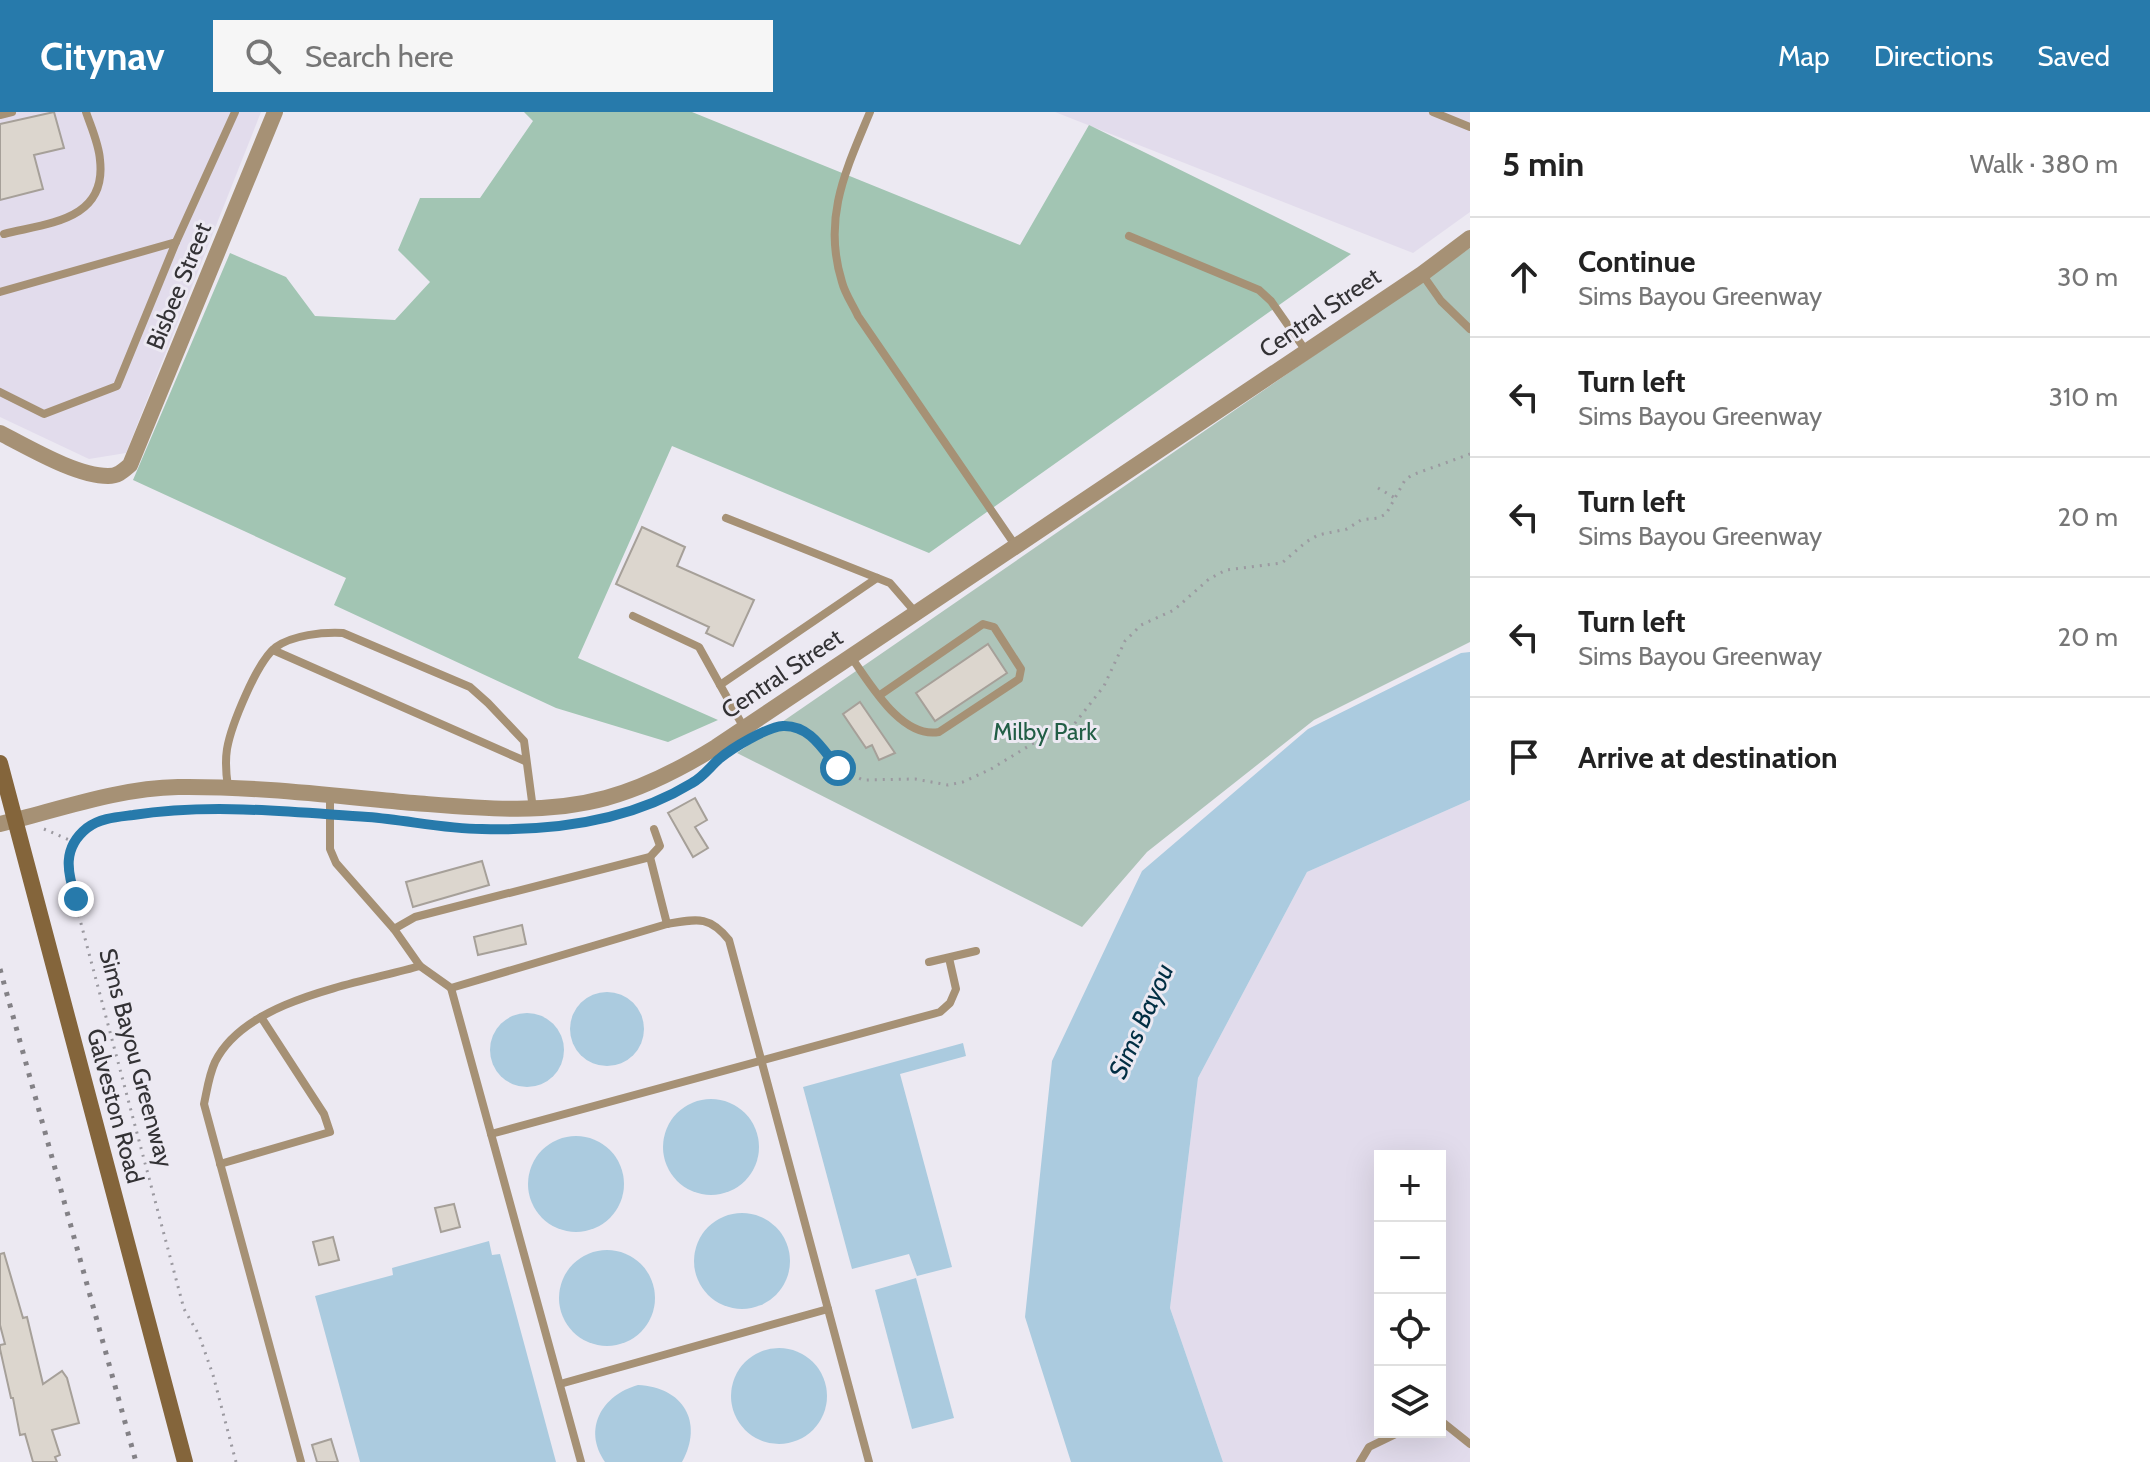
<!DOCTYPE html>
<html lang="en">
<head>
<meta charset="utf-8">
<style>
  :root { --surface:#fff; --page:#f6f6f6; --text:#222; --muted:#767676; --line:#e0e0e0; --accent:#277aab }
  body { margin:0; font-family:Cabin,sans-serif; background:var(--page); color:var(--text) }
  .controls { position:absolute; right:24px; bottom:24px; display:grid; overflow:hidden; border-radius:0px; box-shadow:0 8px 32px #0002 }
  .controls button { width:72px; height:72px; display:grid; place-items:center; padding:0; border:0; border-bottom:2px solid var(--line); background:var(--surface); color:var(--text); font:40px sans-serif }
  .stop { position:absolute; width:24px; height:24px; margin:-18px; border:6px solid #277aab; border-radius:50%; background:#fff }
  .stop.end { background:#277aab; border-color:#fff; box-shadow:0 2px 8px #0008 }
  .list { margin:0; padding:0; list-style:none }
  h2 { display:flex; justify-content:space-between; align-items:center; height:104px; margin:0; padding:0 32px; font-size:34px }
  h2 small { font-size:26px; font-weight:400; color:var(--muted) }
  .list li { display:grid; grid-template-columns:52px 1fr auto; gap:24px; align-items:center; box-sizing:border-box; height:120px; padding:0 32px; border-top:2px solid var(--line) }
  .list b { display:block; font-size:30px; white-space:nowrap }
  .list p { margin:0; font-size:26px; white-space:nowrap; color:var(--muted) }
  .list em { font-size:26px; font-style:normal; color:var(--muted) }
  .icon { flex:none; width:44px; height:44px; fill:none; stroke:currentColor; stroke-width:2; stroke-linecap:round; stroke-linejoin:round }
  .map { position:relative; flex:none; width:1470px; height:1350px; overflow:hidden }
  header { display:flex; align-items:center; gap:48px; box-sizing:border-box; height:112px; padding:0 40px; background:var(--accent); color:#fff }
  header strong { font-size:38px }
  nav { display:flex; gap:44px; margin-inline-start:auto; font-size:28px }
  .search { width:560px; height:72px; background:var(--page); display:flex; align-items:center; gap:20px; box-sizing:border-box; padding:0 28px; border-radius:0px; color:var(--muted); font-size:30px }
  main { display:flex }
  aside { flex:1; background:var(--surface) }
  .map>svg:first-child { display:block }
</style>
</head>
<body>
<header>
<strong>Citynav</strong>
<div class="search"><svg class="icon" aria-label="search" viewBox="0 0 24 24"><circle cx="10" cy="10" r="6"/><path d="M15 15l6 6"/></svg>Search here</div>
<nav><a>Map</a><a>Directions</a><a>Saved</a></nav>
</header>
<main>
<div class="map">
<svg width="1470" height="1350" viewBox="0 0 1470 1350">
  <rect width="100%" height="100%" fill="#ece9f2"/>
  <g fill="#e2dcec" fill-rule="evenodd">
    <polygon points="0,0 261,0 126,341 89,347 0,305"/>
    <polygon points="1055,0 1470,0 1470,100 1413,141"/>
    <path d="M1470,688v662h-247l-53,-154 28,-230 109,-206zM1380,1044h60v276h-60z"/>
  </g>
  <polygon fill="#aec4b9" points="1470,136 1470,530 1314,608 1147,740 1082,815 737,641"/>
  <polygon fill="#a2c5b3" points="524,0 692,0 1020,133 1089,13 1351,142 929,441 672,334 578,546 718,608 668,630 556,596 334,493 346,466 133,368 230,141 286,165 315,204 395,208 430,170 398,138 420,86 480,86 533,9"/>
  <g fill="#abcbdf">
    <polygon points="1470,540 1470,688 1307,760 1198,966 1170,1196 1223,1350 1071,1350 1025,1205 1052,949 1142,759 1308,617 1461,541"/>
    <circle cx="607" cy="917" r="37"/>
    <circle cx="527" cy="938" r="37"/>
    <polygon points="963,931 966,944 900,962 952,1155 917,1164 909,1142 852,1157 803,975"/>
    <circle cx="711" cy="1035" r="48"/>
    <circle cx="576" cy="1072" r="48"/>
    <circle cx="742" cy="1149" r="48"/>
    <polygon points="489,1129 492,1143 500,1142 556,1350 360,1350 315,1184 393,1163 392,1156"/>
    <circle cx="607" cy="1186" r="48"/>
    <polygon points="916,1166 954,1306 912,1317 875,1178"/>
    <circle cx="779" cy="1284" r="48"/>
    <path d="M638,1273c45,2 66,37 44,77h-77c-23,-33 -3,-67 33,-77z"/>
  </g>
  <g fill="#dcd6ce" stroke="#a6a099" stroke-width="2">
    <polygon points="54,0 64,36 34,43 43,77 0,88 0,12"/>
    <polygon points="642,415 685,435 677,454 754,488 733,534 706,521 709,515 616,472"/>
    <polygon points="988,532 1007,561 935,609 916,581"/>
    <polygon points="860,590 895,641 879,648 872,633 866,636 843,602"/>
    <polygon points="695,686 707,708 695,715 708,736 693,745 668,701"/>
    <polygon points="482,749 489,773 413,795 406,770"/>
    <polygon points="522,813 526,832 478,843 474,825"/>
    <polygon points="454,1092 460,1115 441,1120 435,1096"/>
    <polygon points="333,1125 339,1148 319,1153 313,1130"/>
    <polygon points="4,1141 23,1206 27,1205 43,1272 62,1259 67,1266 79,1311 52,1318 60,1343 55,1345 57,1350 33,1350 25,1322 20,1323 13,1286 11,1286 0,1237 0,1233 5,1232 0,1213 0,1142"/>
    <polygon points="331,1327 338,1350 317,1350 312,1333"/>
  </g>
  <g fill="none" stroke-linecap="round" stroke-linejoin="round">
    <g stroke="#9b99a0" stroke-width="3" stroke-dasharray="2 6" stroke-linecap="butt">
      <polyline points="1378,376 1395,386"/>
      <polyline points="775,615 791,614 805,619 838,656 863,668 915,667 948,673 963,670 991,657 1032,632 1072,615 1104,574 1125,529 1141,513 1174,498 1209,467 1226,458 1282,451 1306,430 1318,423 1347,417 1361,408 1378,406 1386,402 1405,368 1412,363 1470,342"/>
      <path d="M342,705c33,1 64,7 97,10 85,10 202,-1 270,-57"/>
      <polyline points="44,717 74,730"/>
      <path d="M236,1350l-23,-87 -14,-40 -15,-26 -117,-438c2,-18 6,-31 20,-43 35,-29 184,-18 231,-13"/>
    </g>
    <g stroke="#a69175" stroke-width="8">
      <path d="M870,0c-24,58 -48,106 -28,170 3,12 11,23 16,34l157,229"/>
      <polyline points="1433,0 1470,15"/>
      <polyline points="0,3 12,0"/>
      <path d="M4,122c43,-11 103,-13 96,-74 -1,-16 -9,-33 -14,-48"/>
      <polyline points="1129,124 1259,178 1271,189 1306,239"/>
      <polyline points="1422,162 1441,189 1470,217"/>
      <polyline points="0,180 176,130 235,0"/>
      <polyline points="0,280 44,302 117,274 176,130"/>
      <polyline points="726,406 890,471 916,501"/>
      <polyline points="633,504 699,535 744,616"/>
      <polyline points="273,538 525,649"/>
      <path d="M851,545c19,26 50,82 88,75l80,-53 2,-10 -27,-42 -11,-3 -103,71"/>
      <polyline points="720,573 877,466"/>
      <path d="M228,675c-2,-13 -3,-25 -1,-38 4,-23 30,-88 49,-102 17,-12 46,-15 67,-14l127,54 18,16 36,38 9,68"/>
      <polyline points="330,683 330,737 336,751 394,817 415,805 650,745 660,734 654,717"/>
      <polyline points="650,745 667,812"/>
      <path d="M394,817l26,37 31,22 216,-64c30,-5 42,-9 62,16l140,522"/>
      <polyline points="929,850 976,839"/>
      <polyline points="451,876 581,1350"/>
      <polyline points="491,1022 940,900 950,891 956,877 949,846"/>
      <polyline points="220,1052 330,1020 324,1002 261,905"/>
      <polyline points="560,1272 828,1197"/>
      <polyline points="1440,1308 1470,1332"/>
      <path d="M301,1350l-97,-358c3,-14 5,-29 11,-42 31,-63 142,-78 205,-96"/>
      <polyline points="1360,1350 1369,1335 1400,1320"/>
    </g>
    <path stroke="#a69175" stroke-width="16" d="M0,321c28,14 76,43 108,43 10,0 15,-5 22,-11l145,-353"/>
    <path stroke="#a69175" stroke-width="16" d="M0,712c58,-14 118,-36 178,-37 78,-1 157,9 236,16 64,5 129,12 192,-5 40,-11 76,-30 110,-51l706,-473 48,-36"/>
    <polyline stroke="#84653b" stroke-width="16" points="0,651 185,1350"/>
    <polyline stroke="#838186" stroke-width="5" stroke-dasharray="4 8" stroke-linecap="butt" points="0,857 136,1350"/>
  </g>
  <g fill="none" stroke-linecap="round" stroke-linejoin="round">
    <path stroke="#277aab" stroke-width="10" d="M76,787c-9,-27 -14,-51 11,-71 13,-10 30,-11 46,-13 78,-12 157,-3 235,2 39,3 76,12 114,12 72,2 148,-8 210,-46 11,-6 18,-16 27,-24 13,-11 48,-32 64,-33 27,-1 40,24 55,42"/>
  </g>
  <g text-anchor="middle" stroke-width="6" stroke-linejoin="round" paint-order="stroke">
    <g font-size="24" fill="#333235" stroke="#ece9f2">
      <text transform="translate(179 174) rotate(-68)" y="8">Bisbee Street</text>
      <text transform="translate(1320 201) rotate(-34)" y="8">Central Street</text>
      <text transform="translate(782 562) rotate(-34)" y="8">Central Street</text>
      <text transform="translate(136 946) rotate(75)" y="8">Sims Bayou Greenway</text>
      <text transform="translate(115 994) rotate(75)" y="8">Galveston Road</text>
    </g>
    <g font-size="24" fill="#225e46" stroke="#ece9f2">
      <text x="1045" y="628">Milby Park</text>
    </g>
    <g font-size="26" font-style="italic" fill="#012e43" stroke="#ece9f2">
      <text transform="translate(1141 909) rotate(-66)" y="9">Sims Bayou</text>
    </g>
  </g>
</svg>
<div class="controls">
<button>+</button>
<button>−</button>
<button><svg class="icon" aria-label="locate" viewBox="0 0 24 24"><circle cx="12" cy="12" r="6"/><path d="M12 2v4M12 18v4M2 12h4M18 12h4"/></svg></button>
<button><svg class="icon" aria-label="layers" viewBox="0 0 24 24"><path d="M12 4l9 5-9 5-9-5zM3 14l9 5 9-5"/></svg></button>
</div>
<div class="stop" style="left:838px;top:656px"></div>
<div class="stop end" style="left:76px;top:787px"></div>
</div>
<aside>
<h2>5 min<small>Walk · 380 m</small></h2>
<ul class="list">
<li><svg class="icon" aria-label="ahead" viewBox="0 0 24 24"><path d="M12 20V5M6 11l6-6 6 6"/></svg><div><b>Continue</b><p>Sims Bayou Greenway</p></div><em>30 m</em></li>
<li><svg class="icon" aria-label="left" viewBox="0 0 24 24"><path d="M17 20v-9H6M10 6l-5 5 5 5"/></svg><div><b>Turn left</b><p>Sims Bayou Greenway</p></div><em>310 m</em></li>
<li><svg class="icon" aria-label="left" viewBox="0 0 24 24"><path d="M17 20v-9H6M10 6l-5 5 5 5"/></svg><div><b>Turn left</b><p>Sims Bayou Greenway</p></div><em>20 m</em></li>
<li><svg class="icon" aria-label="left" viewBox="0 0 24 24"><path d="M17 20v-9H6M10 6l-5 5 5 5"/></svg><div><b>Turn left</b><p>Sims Bayou Greenway</p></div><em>20 m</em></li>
<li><svg class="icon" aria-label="arrive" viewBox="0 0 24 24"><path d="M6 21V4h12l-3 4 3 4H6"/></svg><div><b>Arrive at destination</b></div></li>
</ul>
</aside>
</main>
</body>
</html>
